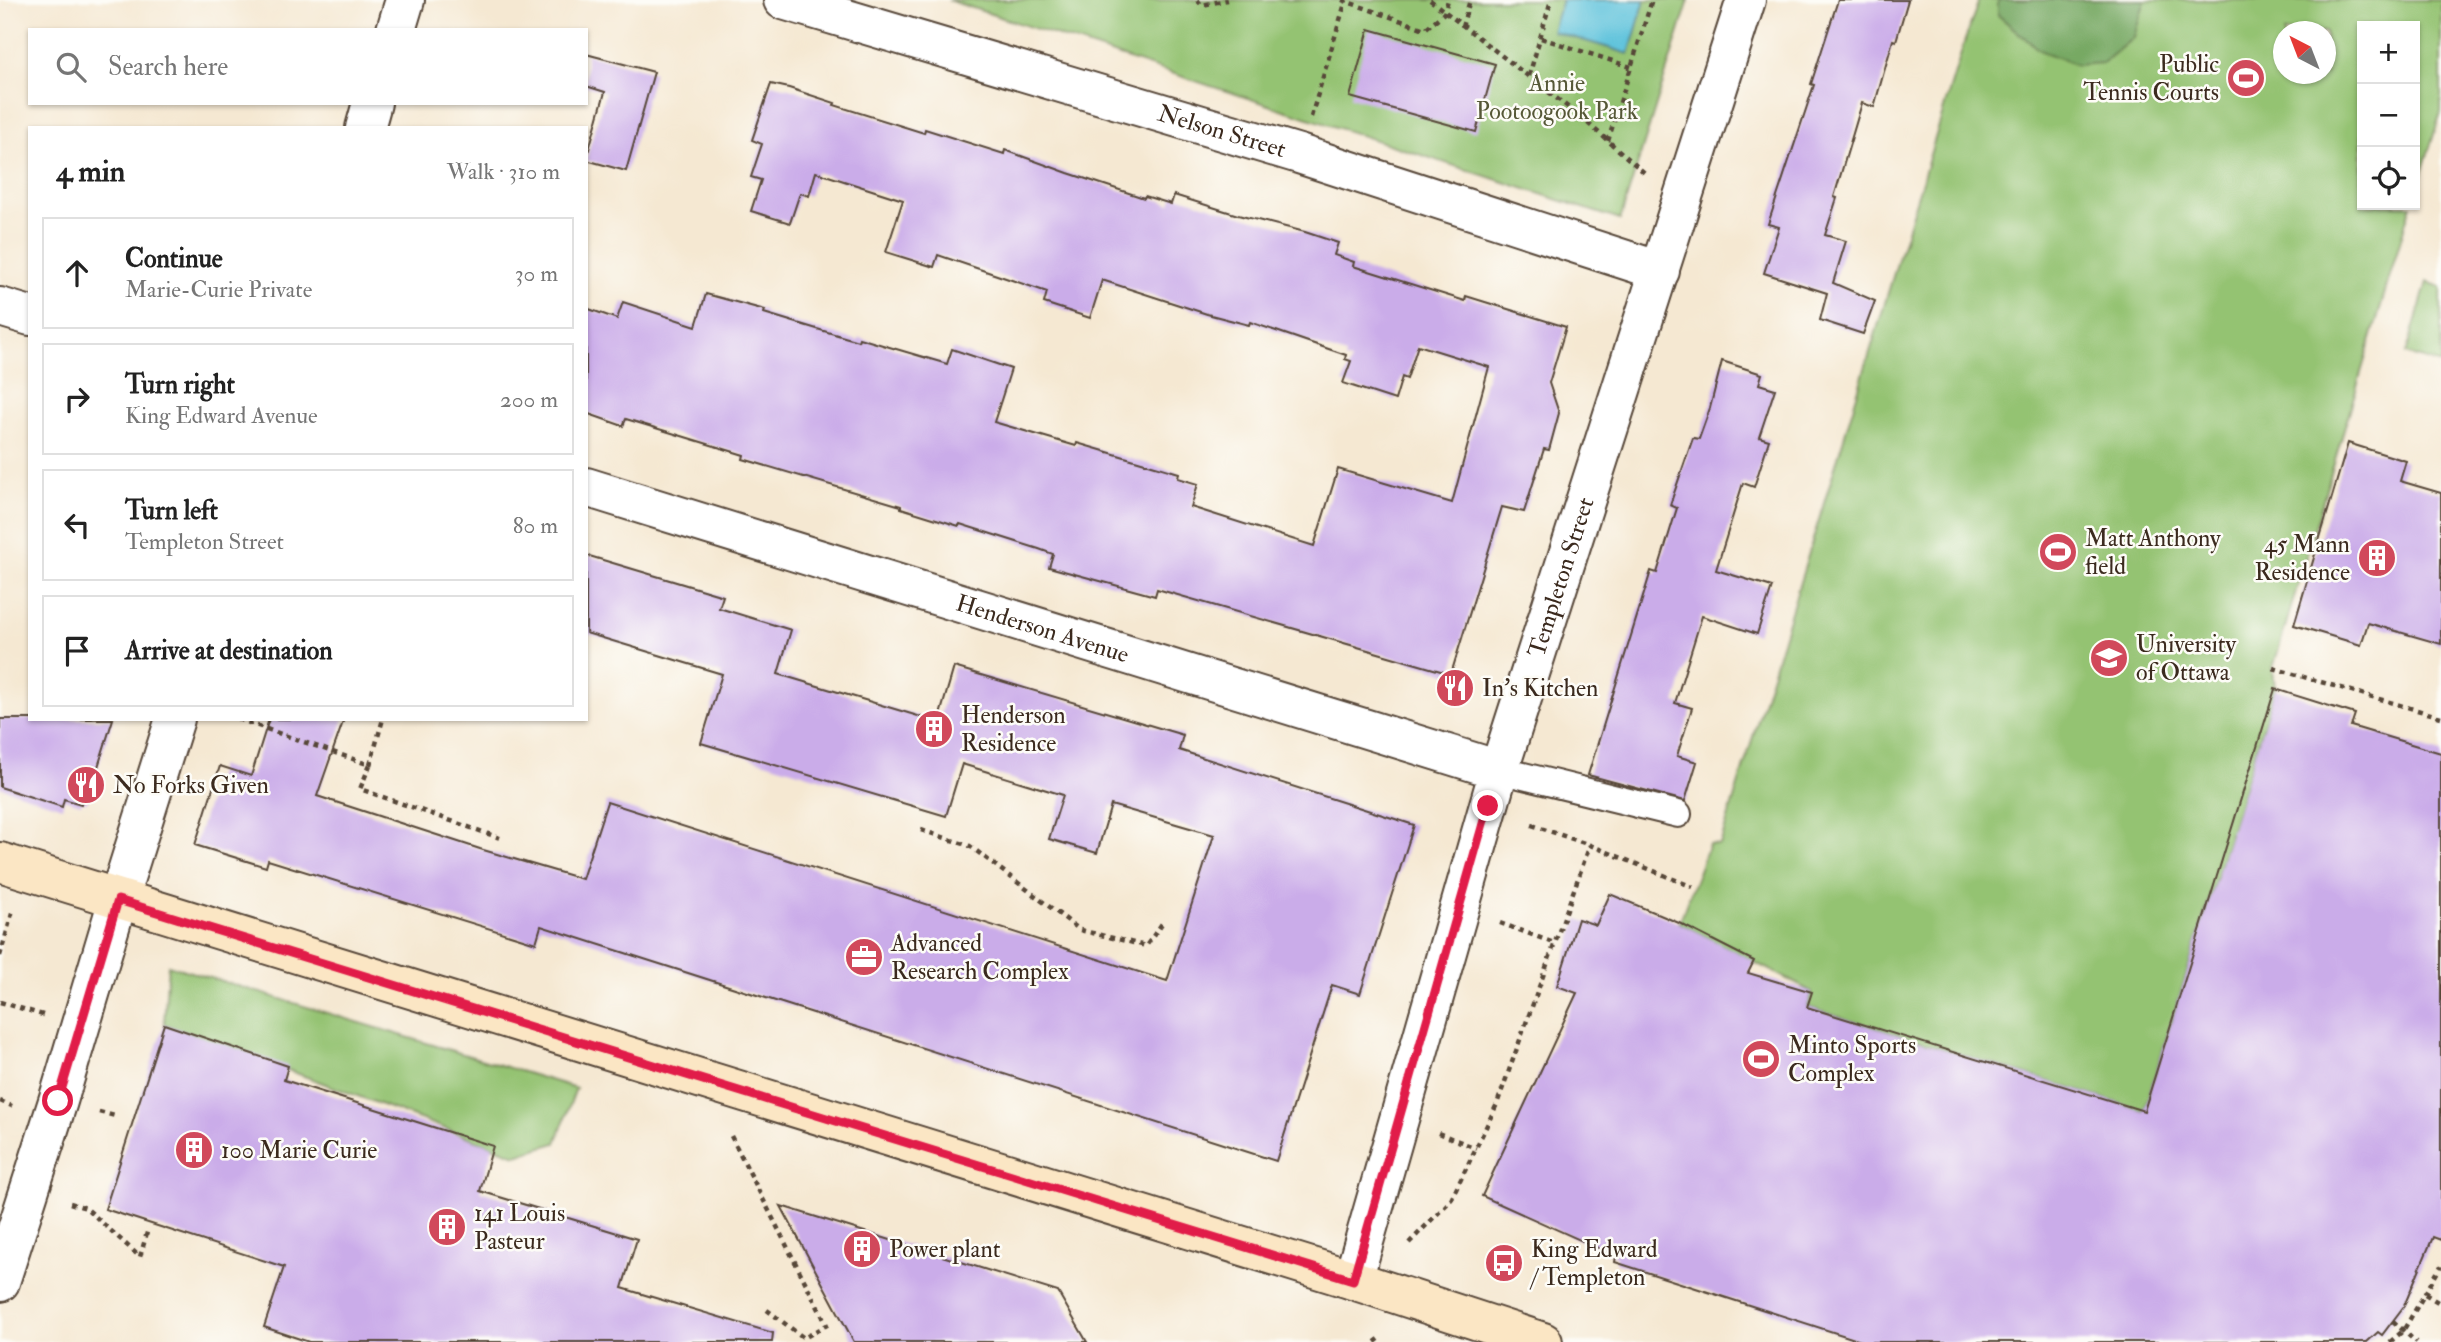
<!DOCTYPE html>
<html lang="en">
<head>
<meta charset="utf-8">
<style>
  :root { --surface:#fff; --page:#f6f6f6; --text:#222; --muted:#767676; --line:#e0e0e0 }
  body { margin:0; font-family:"IM FELL Double Pica",serif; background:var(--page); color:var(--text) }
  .controls { position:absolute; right:21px; top:21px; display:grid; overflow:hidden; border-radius:0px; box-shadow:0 2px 5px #0004 }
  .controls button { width:63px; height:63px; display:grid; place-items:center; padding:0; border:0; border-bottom:2px solid var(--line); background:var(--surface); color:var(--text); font:35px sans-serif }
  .compass { position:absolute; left:2273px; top:21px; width:63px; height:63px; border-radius:50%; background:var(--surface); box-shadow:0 2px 5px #0004; rotate:318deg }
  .stop { position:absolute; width:21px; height:21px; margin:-16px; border:5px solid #e11d48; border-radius:50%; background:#fff }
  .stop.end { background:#e11d48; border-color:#fff; box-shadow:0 2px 7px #0008 }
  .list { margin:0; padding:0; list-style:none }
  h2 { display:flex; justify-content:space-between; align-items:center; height:91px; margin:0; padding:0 28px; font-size:30px }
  h2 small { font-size:23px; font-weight:400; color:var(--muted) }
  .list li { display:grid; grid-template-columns:46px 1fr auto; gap:21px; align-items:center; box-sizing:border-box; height:112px; margin:0 14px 14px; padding:0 14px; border:2px solid var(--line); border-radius:0px }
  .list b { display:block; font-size:26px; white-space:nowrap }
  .list p { margin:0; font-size:23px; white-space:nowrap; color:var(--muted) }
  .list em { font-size:23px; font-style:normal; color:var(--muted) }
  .icon { flex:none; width:38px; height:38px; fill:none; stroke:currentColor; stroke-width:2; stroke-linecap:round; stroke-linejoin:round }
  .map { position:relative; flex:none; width:2441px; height:1342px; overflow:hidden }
  .search { position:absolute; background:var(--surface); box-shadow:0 2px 5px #0004; left:28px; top:28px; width:560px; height:77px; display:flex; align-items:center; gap:18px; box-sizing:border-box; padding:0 24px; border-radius:0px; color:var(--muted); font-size:26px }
  .panel { position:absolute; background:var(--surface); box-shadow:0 2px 5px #0004; left:28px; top:126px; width:560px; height:595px; border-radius:0px }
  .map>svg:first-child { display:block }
</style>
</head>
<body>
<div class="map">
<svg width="2441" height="1342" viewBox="0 0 2441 1342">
  <rect width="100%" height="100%" fill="#fdfcf7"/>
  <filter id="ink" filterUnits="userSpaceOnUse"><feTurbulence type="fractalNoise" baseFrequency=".0143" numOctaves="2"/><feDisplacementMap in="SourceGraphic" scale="14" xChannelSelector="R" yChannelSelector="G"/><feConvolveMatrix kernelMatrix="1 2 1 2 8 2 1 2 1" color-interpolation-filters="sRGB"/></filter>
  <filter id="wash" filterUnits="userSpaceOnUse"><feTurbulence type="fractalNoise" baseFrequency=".00686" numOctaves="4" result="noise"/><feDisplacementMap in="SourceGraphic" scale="28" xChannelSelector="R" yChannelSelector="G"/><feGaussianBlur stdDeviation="1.57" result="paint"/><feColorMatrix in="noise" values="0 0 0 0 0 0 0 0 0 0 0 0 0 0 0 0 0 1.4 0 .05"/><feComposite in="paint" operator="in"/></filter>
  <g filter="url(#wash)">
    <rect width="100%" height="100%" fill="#f5e8d2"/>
    <g fill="#94c372" stroke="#687648" stroke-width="2" fill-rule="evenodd">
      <polygon points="948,0 1689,0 1620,220"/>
      <path d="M1979,0h462v112l-26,82v-168h-53v179h49l-138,463 2,21 -131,422 -337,-104 5,-15 -133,-69 30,-79 11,1 244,-802zM2284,32h42v42h-42z"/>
      <polygon points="2427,282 2441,287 2441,364 2406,354"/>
      <polygon points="168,965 576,1088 556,1143 516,1155 164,1024"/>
    </g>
    <polygon fill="#77a964" stroke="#596a41" stroke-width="2" points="1998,0 2145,0 2134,37 2103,63 2077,65 2039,50 1998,15"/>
    <polygon fill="#5ec3dc" stroke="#4c767d" stroke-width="2" points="1562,0 1645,0 1629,54 1552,31"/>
    <g id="blocks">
      <g fill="#caace9">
        <polygon points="1838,0 1908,0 1896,41 1893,40 1874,107 1862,103 1834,197 1837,198 1825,235 1846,241 1833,283 1875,301 1863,334 1820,320 1827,293 1764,273 1779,227 1768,224 1814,85 1811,84"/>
        <polygon points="1369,29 1495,64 1476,132 1350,97"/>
        <polygon points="586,54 654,72 626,171 586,160 605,92 586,86"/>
        <polygon points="771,84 789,88 835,103 834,105 924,133 925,129 1004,154 1005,150 1068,173 1144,198 1145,196 1171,204 1174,195 1238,215 1305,232 1338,243 1334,255 1354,262 1353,266 1465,301 1466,296 1566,327 1549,383 1559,413 1549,450 1544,449 1524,512 1502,507 1451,674 1157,589 1155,596 1049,567 1053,554 1039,549 960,524 959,526 901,508 901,506 743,459 744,455 626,419 623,426 586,413 586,308 617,319 623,302 696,326 706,294 765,310 764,313 817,329 858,341 859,338 947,364 952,349 1011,369 994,422 1076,446 1077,443 1179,473 1178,478 1198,484 1191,507 1314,546 1338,469 1452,503 1489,367 1418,345 1407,379 1402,377 1395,400 1343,383 1351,361 1345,359 1346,355 1250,322 1249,325 1207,314 1102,280 1090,318 1044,303 1047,292 938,255 934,267 886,252 903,200 816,172 809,196 800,193 790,223 751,211 761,180 751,177 762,144 752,140"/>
        <polygon points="1722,361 1762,374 1759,384 1775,389 1759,437 1769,440 1754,487 1743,483 1716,570 1772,587 1757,634 1702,616 1675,703 1692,708 1677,756 1697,762 1685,801 1588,775 1651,571 1657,573 1677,508 1670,505 1693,438 1699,439 1710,408"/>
        <polygon points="2348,443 2406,461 2400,481 2441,493 2441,644 2368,623 2361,645 2294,625"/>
        <polygon points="586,555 723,596 719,608 791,630 778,674 938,722 954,667 1183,735 1179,750 1414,825 1360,994 1332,985 1276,1161 541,926 536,943 268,860 266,867 195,845 220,766 251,776 269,719 344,719 317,796 480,849 582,879 607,802 1167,981 1214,835 1111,805 1097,853 1049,839 1063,795 962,764 946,816 701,743 722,674 586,633"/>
        <polygon points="2275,689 2355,714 2351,726 2441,753 2441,1240 2433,1237 2404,1306 2382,1335 2378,1332 2367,1342 1864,1342 1615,1262 1616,1256 1482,1196 1577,993 1557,986 1578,919 1596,925 1610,894 1679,923 1754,961 1748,973 1812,992 1807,1007 2144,1111"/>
        <polygon points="0,719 113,719 87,802 82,801 81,804 64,799 62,807 0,787"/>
        <polygon points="164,1024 288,1066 284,1080 493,1146 480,1191 637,1239 622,1288 773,1333 772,1342 309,1342 264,1327 284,1267 105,1209"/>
        <polygon points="781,1206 1058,1292 1087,1342 854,1342"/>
      </g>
    </g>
  </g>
  <g filter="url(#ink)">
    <use href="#blocks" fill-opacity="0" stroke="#574639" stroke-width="2"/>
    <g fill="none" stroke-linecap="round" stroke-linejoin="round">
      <defs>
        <polyline id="service" points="1499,770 1678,814"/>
        <g id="minor">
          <path id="s1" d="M783,0l516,154 361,117"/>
          <polyline points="0,307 30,316"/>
          <path id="s2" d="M586,487l913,283"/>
          <path id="s3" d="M1353,1280l146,-510 247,-770"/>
          <polyline points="0,1282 58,1101 118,900"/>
        </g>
        <g id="tertiary">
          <polyline points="396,30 405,0"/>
          <polyline points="365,128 372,103"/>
          <polyline points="118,900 175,719"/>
        </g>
        <polyline id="secondary" points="0,862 1353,1280 1543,1342"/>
      </defs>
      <use href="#service" stroke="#574639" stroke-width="30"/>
      <use href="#minor" stroke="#574639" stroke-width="42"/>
      <use href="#tertiary" stroke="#574639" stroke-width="42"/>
      <use href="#secondary" stroke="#574639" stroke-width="42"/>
      <g stroke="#574639" stroke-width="4.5" stroke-dasharray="5 5" stroke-linecap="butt">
        <polyline points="1197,0 1202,5 1227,0"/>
        <polyline points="1342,0 1425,29 1444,13 1448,0"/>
        <polyline points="1430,0 1582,118 1647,175"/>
        <polyline points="1462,27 1470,0"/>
        <polyline points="1541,38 1631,67"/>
        <polyline points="1529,76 1551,0"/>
        <polyline points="1311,117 1346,0"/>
        <polyline points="1608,141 1652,0"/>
        <polyline points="2273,668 2441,717"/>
        <polyline points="238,719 370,765 383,719"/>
        <polyline points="370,765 360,789 500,838"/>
        <polyline points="1532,825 1590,845 1693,887"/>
        <polyline points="921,830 970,846 1080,930 1146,946 1163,922"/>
        <polyline points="1500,923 1554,943"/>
        <polyline points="0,956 13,910"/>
        <polyline points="0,1002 43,1015"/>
        <polyline points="0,1101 12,1106"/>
        <polyline points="99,1112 115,1116"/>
        <polyline points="1438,1133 1476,1148"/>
        <polyline points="731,1136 827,1325 804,1338 767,1310"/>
        <polyline points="70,1203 86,1208 140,1257 148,1229"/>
        <polyline points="1409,1243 1451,1200 1497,1104 1590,845"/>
        <polyline points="2425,1294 2441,1304"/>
        <polyline points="2393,1321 2416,1342"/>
        <polyline points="1375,1342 1379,1339"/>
        <polyline points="2390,1342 2403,1331 2441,1266"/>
      </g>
      <use href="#service" stroke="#fff" stroke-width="26"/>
      <use href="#minor" stroke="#fff" stroke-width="38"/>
      <use href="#tertiary" stroke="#fff" stroke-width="38"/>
      <use href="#secondary" stroke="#fbe6c4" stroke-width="38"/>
    </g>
  </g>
  <g fill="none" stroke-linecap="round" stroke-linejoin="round" filter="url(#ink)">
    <polyline stroke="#e11d48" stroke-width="9" points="58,1101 118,900 1353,1280 1488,806"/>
  </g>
  <defs>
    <symbol id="stadium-disc" viewBox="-11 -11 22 22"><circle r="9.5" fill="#d1495b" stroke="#fdfcf7"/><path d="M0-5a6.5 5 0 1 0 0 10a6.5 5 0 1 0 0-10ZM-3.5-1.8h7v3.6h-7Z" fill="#fff"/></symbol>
    <symbol id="building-disc" viewBox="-11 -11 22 22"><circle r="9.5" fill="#d1495b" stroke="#fdfcf7"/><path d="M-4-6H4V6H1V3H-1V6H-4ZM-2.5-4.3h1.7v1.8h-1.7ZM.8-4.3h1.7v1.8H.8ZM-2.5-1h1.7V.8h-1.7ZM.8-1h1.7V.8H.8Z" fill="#fff"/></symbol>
    <symbol id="university-disc" viewBox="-11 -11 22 22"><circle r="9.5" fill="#d1495b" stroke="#fdfcf7"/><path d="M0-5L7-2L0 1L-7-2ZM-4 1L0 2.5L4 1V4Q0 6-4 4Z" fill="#fff"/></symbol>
    <symbol id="restaurant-disc" viewBox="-11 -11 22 22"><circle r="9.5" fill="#d1495b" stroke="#fdfcf7"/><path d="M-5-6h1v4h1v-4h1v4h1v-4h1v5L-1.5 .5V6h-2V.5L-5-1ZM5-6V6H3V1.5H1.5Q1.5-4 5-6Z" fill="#fff"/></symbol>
    <symbol id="office-disc" viewBox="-11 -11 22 22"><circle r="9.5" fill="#d1495b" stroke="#fdfcf7"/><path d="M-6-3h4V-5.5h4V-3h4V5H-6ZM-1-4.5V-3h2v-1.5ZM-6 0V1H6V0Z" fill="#fff"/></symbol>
    <symbol id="bus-disc" viewBox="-11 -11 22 22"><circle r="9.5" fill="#d1495b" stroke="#fdfcf7"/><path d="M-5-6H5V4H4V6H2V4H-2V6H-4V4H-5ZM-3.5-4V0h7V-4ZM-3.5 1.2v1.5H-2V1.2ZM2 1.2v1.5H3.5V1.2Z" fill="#fff"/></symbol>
  </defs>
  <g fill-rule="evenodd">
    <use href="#stadium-disc" x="2224" y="56" width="44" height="44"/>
    <use href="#stadium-disc" x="2036" y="530" width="44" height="44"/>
    <use href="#building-disc" x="2355" y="536" width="44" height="44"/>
    <use href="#university-disc" x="2087" y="636" width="44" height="44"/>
    <use href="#restaurant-disc" x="1433" y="666" width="44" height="44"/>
    <use href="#building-disc" x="912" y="707" width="44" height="44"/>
    <use href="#restaurant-disc" x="64" y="763" width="44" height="44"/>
    <use href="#office-disc" x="842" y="935" width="44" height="44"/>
    <use href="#stadium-disc" x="1739" y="1037" width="44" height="44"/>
    <use href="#building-disc" x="172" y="1128" width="44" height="44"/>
    <use href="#building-disc" x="425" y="1205" width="44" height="44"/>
    <use href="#building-disc" x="840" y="1227" width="44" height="44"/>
    <use href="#bus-disc" x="1482" y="1241" width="44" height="44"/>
  </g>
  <g text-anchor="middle" stroke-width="5" stroke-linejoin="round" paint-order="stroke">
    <g font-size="24" fill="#3b2a1e" stroke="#fdfcf7" text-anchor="start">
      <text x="2219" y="72" text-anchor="end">Public<tspan x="2219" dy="28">Tennis Courts</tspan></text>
      <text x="2085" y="546">Matt Anthony<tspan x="2085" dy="28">field</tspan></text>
      <text x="2350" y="552" text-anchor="end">45 Mann<tspan x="2350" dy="28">Residence</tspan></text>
      <text x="2136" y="652">University<tspan x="2136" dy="28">of Ottawa</tspan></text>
      <text x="1482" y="696">In's Kitchen</text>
      <text x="961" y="723">Henderson<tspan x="961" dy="28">Residence</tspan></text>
      <text x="113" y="793">No Forks Given</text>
      <text x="891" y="951">Advanced<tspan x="891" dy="28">Research Complex</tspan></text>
      <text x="1788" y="1053">Minto Sports<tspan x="1788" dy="28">Complex</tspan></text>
      <text x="221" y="1158">100 Marie Curie</text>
      <text x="474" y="1221">141 Louis<tspan x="474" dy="28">Pasteur</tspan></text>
      <text x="889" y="1257">Power plant</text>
      <text x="1531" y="1257">King Edward<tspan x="1531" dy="28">/ Templeton</tspan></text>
    </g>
    <g font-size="24" fill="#565837" stroke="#fdfcf7">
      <text x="1557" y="91">Annie<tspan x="1557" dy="28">Pootoogook Park</tspan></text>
    </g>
    <g font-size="24" fill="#3b2a1e" stroke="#fdfcf7">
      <text dy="8" stroke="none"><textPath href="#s1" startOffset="458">Nelson Street</textPath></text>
      <text dy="8" stroke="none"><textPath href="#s3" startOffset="733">Templeton Street</textPath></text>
      <text dy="8" stroke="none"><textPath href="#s2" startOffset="478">Henderson Avenue</textPath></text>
    </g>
  </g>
</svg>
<div class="controls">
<button>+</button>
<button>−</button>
<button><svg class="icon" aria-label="locate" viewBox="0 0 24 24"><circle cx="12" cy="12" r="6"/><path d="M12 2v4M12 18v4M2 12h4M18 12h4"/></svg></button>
</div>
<svg class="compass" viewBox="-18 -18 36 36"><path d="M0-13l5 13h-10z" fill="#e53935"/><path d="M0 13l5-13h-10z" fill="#767676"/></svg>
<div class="stop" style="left:58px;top:1101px"></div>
<div class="stop end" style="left:1488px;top:806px"></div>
<div class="search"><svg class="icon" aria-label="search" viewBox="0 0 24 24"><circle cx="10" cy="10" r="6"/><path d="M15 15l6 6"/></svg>Search here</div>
<section class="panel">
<h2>4 min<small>Walk · 310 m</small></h2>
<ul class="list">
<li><svg class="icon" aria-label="ahead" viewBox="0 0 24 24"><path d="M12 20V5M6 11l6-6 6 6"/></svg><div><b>Continue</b><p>Marie-Curie Private</p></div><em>30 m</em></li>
<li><svg class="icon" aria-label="right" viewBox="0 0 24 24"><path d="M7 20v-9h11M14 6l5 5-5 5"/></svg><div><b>Turn right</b><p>King Edward Avenue</p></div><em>200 m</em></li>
<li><svg class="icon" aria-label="left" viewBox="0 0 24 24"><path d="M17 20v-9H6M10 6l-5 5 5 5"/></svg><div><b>Turn left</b><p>Templeton Street</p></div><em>80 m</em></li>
<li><svg class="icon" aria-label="arrive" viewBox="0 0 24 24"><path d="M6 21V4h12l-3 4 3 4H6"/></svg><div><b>Arrive at destination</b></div></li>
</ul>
</section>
</div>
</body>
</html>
